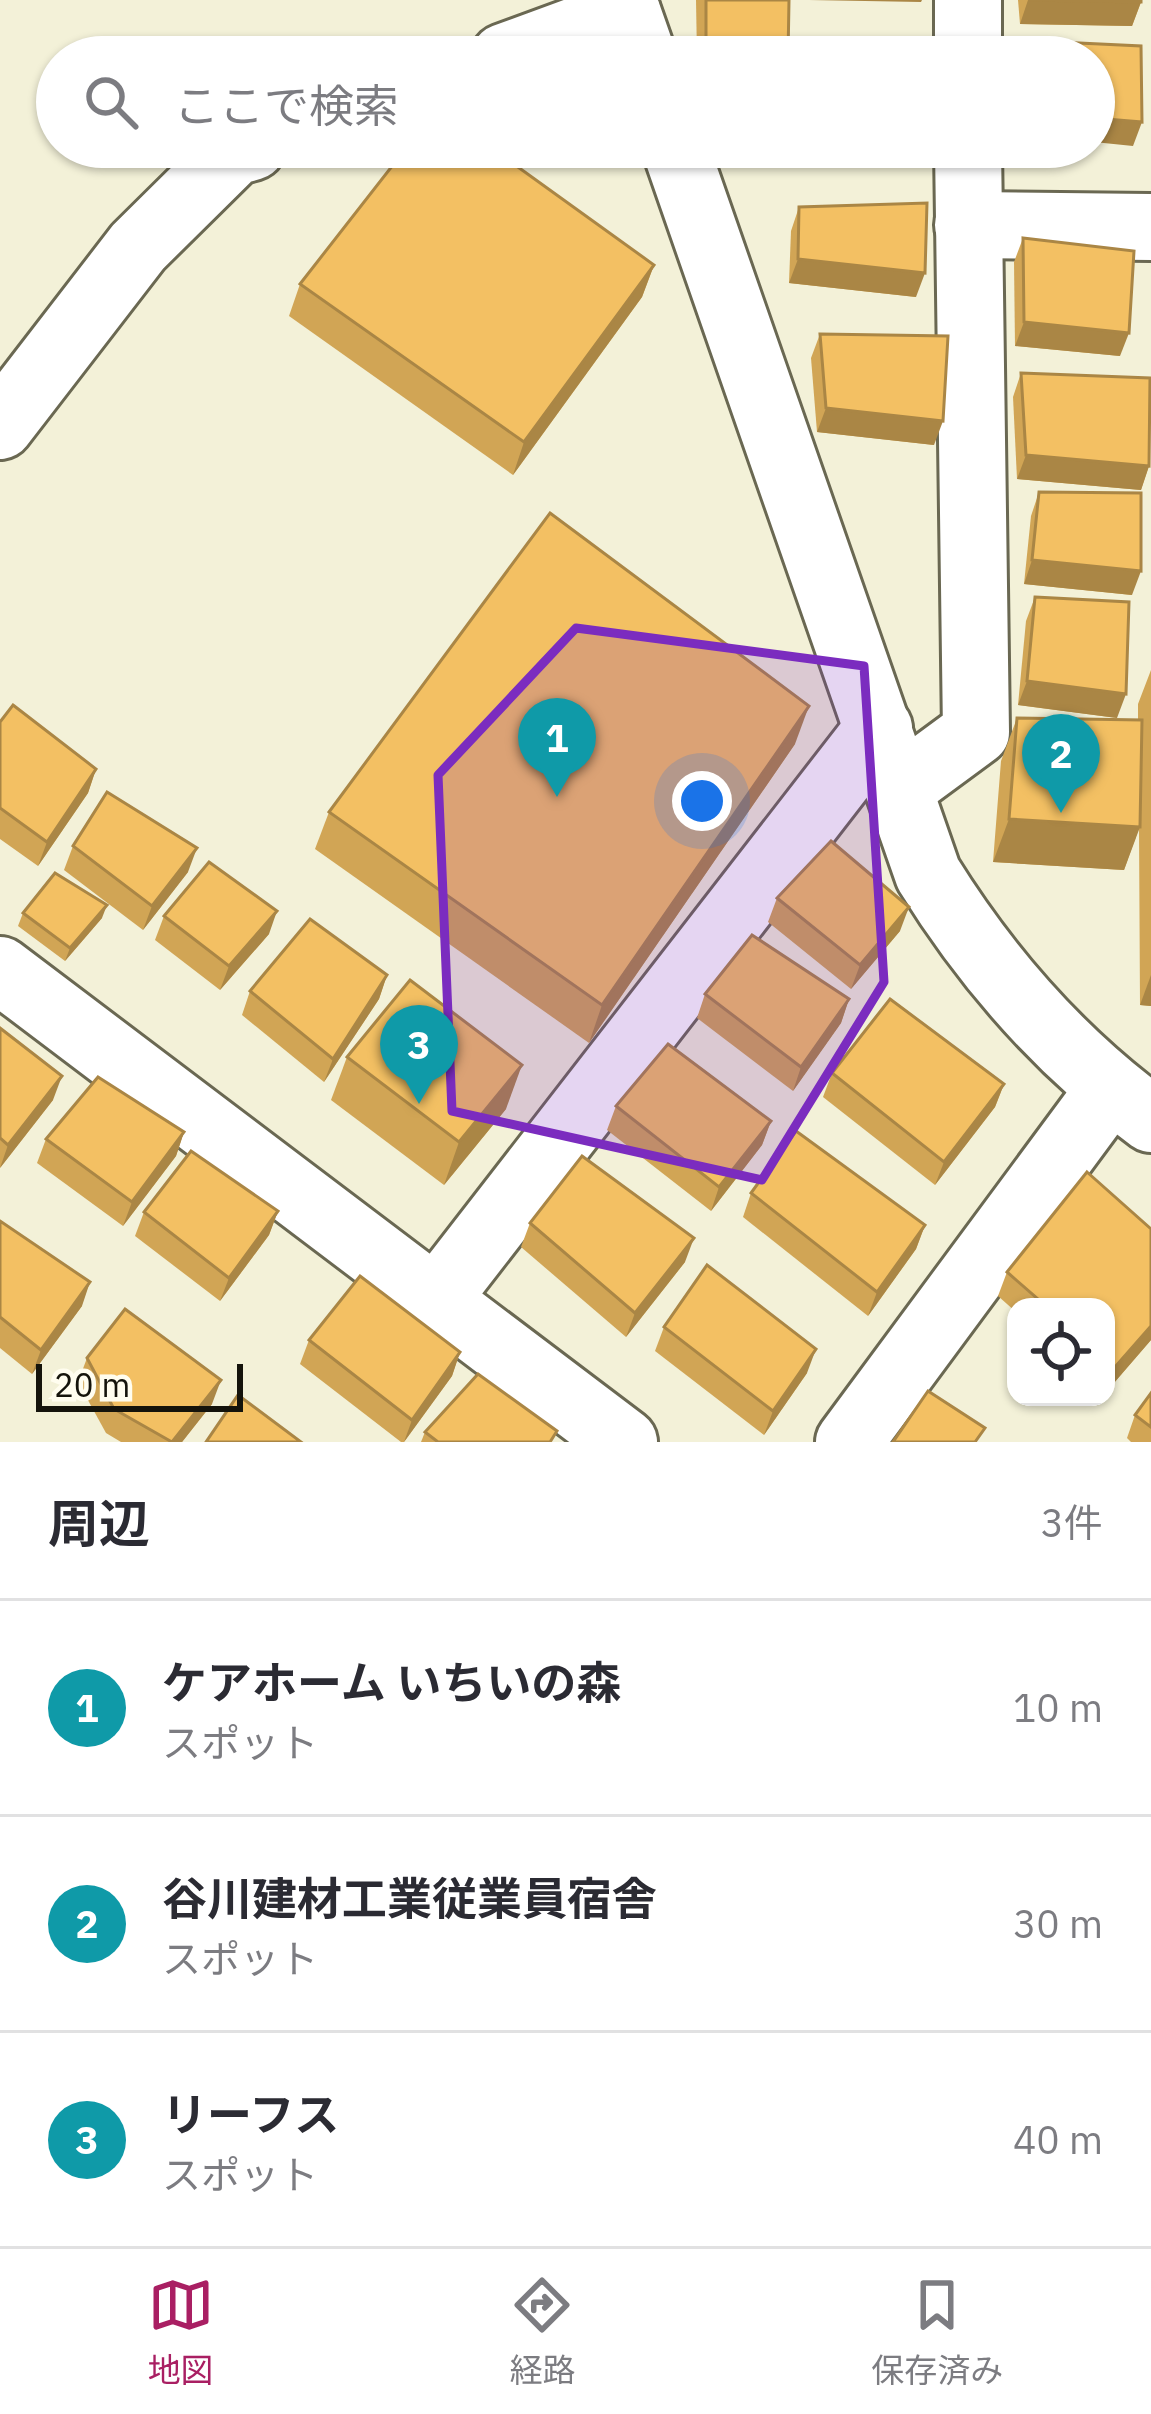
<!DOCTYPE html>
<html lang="ja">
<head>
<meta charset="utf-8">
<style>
  :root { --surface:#fff; --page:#f7f7f7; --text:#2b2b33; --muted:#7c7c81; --line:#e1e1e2; --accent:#a91f63 }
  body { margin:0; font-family:"IBM Plex Sans","Noto Sans JP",sans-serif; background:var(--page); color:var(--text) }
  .controls { position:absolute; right:36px; bottom:36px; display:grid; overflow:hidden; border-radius:24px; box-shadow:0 3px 9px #0004 }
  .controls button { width:108px; height:108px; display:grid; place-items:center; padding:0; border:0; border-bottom:3px solid var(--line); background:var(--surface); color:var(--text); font:60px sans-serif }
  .scale { position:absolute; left:36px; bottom:30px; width:207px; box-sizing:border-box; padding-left:12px; border:6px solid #14130b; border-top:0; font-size:33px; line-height:42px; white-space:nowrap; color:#14130b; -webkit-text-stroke:9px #fffdef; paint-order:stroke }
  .you { position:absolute; left:702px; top:801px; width:42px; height:42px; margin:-30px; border:9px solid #fff; border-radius:50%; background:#1a73e8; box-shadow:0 0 0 18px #1a73e833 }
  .badge { display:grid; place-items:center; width:78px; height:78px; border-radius:50%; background:var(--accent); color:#fff; font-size:39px; font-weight:700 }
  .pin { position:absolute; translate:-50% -99px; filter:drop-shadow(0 3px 6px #0008) }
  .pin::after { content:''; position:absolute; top:63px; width:42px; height:36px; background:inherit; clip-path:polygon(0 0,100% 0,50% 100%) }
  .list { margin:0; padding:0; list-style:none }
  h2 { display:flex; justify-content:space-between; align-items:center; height:156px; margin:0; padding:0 48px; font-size:51px }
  h2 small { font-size:39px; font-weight:400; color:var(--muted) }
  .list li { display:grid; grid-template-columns:78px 1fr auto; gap:36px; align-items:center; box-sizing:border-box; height:216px; padding:0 48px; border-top:3px solid var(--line) }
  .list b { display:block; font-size:45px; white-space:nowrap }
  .list p { margin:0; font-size:39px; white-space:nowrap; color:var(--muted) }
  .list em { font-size:39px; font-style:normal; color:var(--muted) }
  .icon { flex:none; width:66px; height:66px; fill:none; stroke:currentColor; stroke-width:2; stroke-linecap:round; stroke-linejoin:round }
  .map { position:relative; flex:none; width:1151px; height:1442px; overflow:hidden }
  .search { position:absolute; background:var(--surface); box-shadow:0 3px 9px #0004; left:36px; right:36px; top:36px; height:132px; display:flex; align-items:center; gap:30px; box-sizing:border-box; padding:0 42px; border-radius:66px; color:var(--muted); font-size:45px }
  .sheet { height:804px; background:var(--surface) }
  nav { display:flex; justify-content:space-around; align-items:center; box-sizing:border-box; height:168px; border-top:3px solid var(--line); background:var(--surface); font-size:33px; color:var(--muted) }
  nav a { display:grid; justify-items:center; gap:6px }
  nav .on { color:var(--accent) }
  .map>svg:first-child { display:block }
</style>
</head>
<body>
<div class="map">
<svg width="1151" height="1442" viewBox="0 0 1151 1442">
  <rect width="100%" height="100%" fill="#f3f1d8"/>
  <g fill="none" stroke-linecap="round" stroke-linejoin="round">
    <defs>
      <g id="minor">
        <polyline points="968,0 968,57"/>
        <polyline points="504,57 627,12"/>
        <polyline points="968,225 1151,227"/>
        <polyline points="0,426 138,247 234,152 252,147"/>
        <polyline points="900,788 976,732 968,147"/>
        <polyline points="0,970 624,1442"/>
        <polyline points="437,1298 879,728"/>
      </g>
      <g id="tertiary">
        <polyline points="623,0 643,57"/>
        <path d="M675,147l253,727c59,95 133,179 223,245"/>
        <polyline points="849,1442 1110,1089"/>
      </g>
    </defs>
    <use href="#minor" stroke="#6a6852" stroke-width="72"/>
    <use href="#tertiary" stroke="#6a6852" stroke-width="72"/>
    <use href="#minor" stroke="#fff" stroke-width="66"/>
    <use href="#tertiary" stroke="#fff" stroke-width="66"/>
  </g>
  <g fill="#d1a555">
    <polygon points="696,0 789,0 788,57 697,57"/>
    <polygon points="1018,0 1141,0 1141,2 1132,26 1020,24"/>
    <polygon points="799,207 916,297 789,283 791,231"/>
    <polygon points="1023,238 1120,356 1015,346 1014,262"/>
    <polygon points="654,265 642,297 513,475 289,316 300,284"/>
    <polygon points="820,334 934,445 817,432 811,358"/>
    <polygon points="1021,373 1149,466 1141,490 1017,479 1013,397"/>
    <polygon points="1039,492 1132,595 1024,584 1031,516"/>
    <polygon points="1035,597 1117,718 1018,705 1026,621"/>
    <polygon points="1151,670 1151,1006 1140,1005 1139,828 1124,870 993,862 1001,761 1017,718 1138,720 1138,704"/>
    <polygon points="0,722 96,769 88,793 38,866 0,839"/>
    <polygon points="795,744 589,1043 315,849 329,812"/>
    <polygon points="73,846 188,872 143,930 64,870"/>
    <polygon points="777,898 900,931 851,989 768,922"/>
    <polygon points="23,913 102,918 65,961 18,926"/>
    <polygon points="164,916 269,934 220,990 155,940"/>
    <polygon points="387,975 379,999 324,1082 242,1015 250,991"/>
    <polygon points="705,994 849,999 841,1023 793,1091 697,1018"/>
    <polygon points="0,1028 53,1100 0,1168"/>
    <polygon points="347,1057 506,1109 444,1185 331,1100"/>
    <polygon points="832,1073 1004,1084 995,1107 935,1185 823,1097"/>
    <polygon points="616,1106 771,1121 762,1145 711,1211 607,1130"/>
    <polygon points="184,1132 176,1156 123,1226 37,1163 46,1139"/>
    <polygon points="751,1193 925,1225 916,1249 868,1316 743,1217"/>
    <polygon points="278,1211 269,1235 220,1301 135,1236 144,1212"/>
    <polygon points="0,1221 82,1306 32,1374 0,1348"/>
    <polygon points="530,1223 685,1262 626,1337 521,1247"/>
    <polygon points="1151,1229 1151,1340 1107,1391 1106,1307 1016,1307 1016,1312 998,1296 1007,1272"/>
    <polygon points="664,1327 807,1373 764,1435 655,1351"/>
    <polygon points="309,1340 460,1352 452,1376 404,1442 401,1442 300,1364"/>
    <polygon points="87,1358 212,1404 182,1442 121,1442 106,1433 78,1382"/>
    <polygon points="1151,1393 1151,1442 1131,1442 1127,1438 1135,1415"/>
    <polygon points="425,1432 553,1442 421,1442"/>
  </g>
  <g fill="#aa8645">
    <polygon points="809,0 922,0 921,2"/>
    <polygon points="1028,0 1141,2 1132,26 1020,24"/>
    <polygon points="1094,118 1142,122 1133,146 1094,142"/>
    <polygon points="801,147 927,147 920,164 799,153"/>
    <polygon points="798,259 925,273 916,297 789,283"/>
    <polygon points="654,265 642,297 513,475 524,442"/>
    <polygon points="1024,322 1129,333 1120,356 1015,346"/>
    <polygon points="826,408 943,421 934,445 817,432"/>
    <polygon points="1026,455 1149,466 1141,490 1017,479"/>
    <polygon points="1032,560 1141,571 1132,595 1024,584"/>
    <polygon points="1027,681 1126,694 1117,718 1018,705"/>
    <polygon points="809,706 795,744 589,1043 602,1005"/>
    <polygon points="96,769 88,793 38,866 47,842"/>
    <polygon points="1009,819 1140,827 1124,870 993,862"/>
    <polygon points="197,848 188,872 143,930 152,906"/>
    <polygon points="107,905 102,918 65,961 70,948"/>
    <polygon points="909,907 900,931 851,989 860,965"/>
    <polygon points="277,911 269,934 220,990 229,966"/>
    <polygon points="387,975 379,999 324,1082 333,1059"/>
    <polygon points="1151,975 1151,1006 1140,1005"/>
    <polygon points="849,999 841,1023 793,1091 801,1067"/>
    <polygon points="522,1065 506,1109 444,1185 459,1142"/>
    <polygon points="62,1076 53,1100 0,1168 8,1145"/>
    <polygon points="1004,1084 995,1107 935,1185 944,1162"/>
    <polygon points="771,1121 762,1145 711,1211 719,1187"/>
    <polygon points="184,1132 176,1156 123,1226 132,1202"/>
    <polygon points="278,1211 269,1235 220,1301 229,1278"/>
    <polygon points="925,1225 916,1249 868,1316 877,1292"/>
    <polygon points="694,1238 685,1262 626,1337 635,1313"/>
    <polygon points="90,1282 82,1306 32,1374 41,1350"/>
    <polygon points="1151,1326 1151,1340 1107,1391 1115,1367"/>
    <polygon points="816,1349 807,1373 764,1435 773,1411"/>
    <polygon points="460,1352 452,1376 404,1442 412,1420"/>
    <polygon points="221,1380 212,1404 182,1442 172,1442"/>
  </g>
  <g fill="#f3c063" stroke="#aa8645" stroke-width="3">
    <polygon points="706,0 789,0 788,57 706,56"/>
    <polygon points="1028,0 1141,0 1141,2"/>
    <polygon points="1015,40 1141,46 1142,122 1094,118 1094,57 1015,57"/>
    <polygon points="407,147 490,147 654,265 524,442 300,284"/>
    <polygon points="927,203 925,273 798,259 799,207"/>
    <polygon points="1023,238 1134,251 1129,333 1024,322"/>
    <polygon points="820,334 948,336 943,421 826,408"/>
    <polygon points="1021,373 1150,378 1149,466 1026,455"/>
    <polygon points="1039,492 1141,493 1141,571 1032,560"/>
    <polygon points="550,513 809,706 602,1005 329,812"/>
    <polygon points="1035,597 1129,602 1126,694 1027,681"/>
    <polygon points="13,705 96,769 47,842 0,808 0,722"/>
    <polygon points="1017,718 1142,720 1140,827 1009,819"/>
    <polygon points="107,792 197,848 152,906 73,846"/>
    <polygon points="831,841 909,907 860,965 777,898"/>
    <polygon points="209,862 277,911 229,966 164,916"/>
    <polygon points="55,873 107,905 70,948 23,913"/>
    <polygon points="310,919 387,975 333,1059 250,991"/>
    <polygon points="752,935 849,999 801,1067 705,994"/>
    <polygon points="410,980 522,1065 459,1142 347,1057"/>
    <polygon points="890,999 1004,1084 944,1162 832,1073"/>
    <polygon points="0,1028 62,1076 8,1145 0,1138"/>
    <polygon points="668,1044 771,1121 719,1187 616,1106"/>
    <polygon points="98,1077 184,1132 132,1202 46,1139"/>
    <polygon points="796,1131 925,1225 877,1292 751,1193"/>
    <polygon points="191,1151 278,1211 229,1278 144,1212"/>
    <polygon points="582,1156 694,1238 635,1313 530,1223"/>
    <polygon points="1087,1172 1151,1229 1151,1326 1115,1367 1106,1359 1106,1307 1047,1307 1007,1272"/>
    <polygon points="0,1221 90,1282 41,1350 0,1317"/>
    <polygon points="707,1265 816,1349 773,1411 664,1327"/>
    <polygon points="360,1276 460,1352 412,1420 309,1340"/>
    <polygon points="125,1309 221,1380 172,1442 114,1409 87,1358"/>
    <polygon points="478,1374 557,1431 550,1442 438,1442 425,1432"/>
    <polygon points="928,1391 985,1428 975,1442 893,1442"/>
    <polygon points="1151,1393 1151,1427 1135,1415"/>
    <polygon points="238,1395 301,1442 206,1442"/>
  </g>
  <path fill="#7b2cbf" fill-opacity="0.2" stroke="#7b2cbf" stroke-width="9" stroke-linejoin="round" d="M576,628l288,38 20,316 -122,198 -310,-69 -14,-336z"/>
</svg>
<div class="controls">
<button><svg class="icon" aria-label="locate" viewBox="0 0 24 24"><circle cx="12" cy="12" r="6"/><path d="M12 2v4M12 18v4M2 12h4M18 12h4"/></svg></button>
</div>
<div class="scale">20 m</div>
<div class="you"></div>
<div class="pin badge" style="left:557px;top:797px;background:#0f9aa8">1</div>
<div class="pin badge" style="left:1061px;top:813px;background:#0f9aa8">2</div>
<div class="pin badge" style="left:419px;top:1104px;background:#0f9aa8">3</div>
<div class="search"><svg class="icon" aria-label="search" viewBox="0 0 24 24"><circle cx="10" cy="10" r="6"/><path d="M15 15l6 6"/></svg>ここで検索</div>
</div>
<section class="sheet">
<h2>周辺<small>3件</small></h2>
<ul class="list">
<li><span class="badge" style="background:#0f9aa8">1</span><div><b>ケアホーム いちいの森</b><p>スポット</p></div><em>10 m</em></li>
<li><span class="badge" style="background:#0f9aa8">2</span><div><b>谷川建材工業従業員宿舎</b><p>スポット</p></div><em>30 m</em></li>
<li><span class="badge" style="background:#0f9aa8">3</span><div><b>リーフス</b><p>スポット</p></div><em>40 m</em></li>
</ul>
</section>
<nav>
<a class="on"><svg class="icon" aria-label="map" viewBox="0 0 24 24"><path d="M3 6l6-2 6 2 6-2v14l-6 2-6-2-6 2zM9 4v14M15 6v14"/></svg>地図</a>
<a><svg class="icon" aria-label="directions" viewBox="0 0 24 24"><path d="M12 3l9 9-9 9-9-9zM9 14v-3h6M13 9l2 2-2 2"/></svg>経路</a>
<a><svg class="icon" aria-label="saved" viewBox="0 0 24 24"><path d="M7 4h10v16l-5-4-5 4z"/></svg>保存済み</a>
</nav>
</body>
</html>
